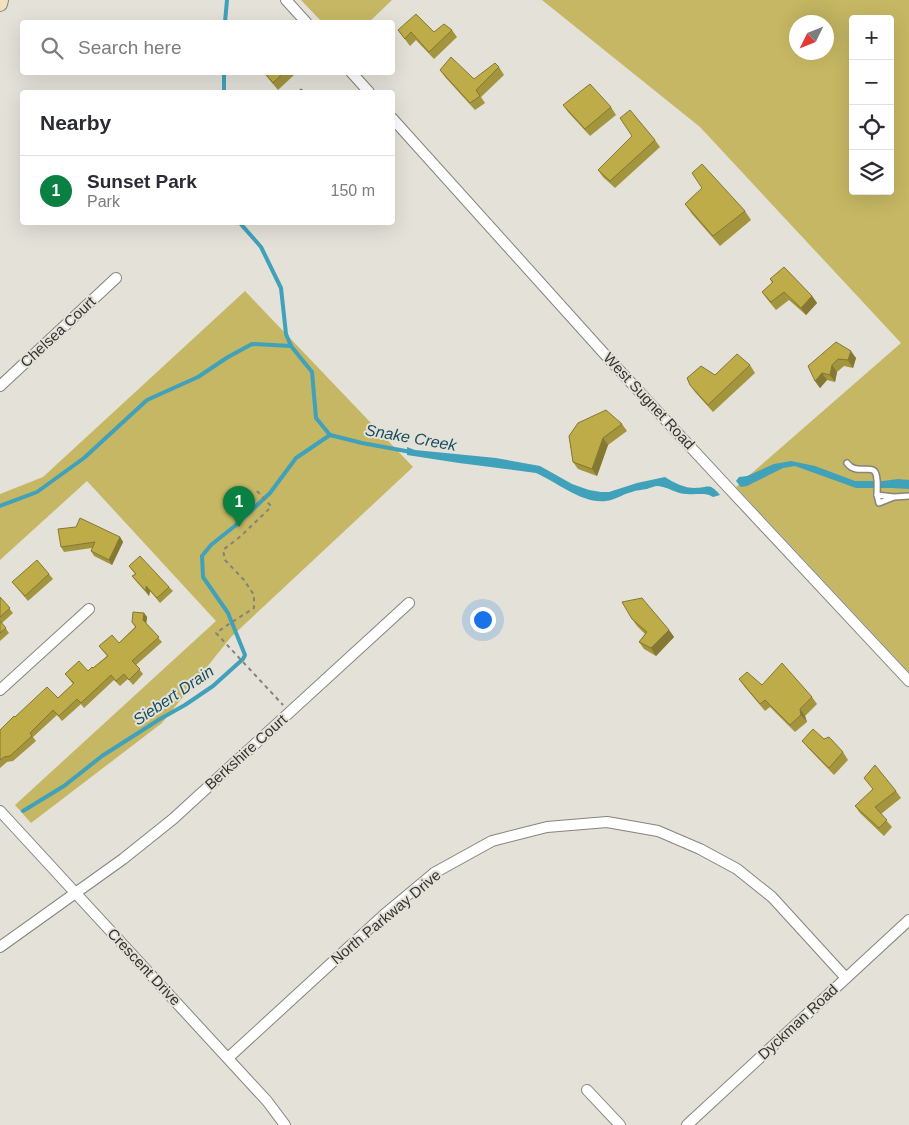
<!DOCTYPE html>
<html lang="en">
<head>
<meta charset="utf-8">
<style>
  :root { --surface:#fff; --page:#f7f7f7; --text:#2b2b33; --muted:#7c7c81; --line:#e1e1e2; --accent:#0b8043 }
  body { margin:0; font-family:Helvetica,sans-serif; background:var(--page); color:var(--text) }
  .controls { position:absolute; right:15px; top:15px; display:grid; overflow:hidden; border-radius:5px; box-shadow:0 5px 20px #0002 }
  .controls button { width:45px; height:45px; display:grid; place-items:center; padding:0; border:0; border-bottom:1px solid var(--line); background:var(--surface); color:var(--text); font:25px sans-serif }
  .compass { position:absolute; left:789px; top:15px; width:45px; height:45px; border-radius:50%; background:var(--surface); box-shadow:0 5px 20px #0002; rotate:227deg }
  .you { position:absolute; left:482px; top:619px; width:18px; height:18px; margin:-12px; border:4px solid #fff; border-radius:50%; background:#1a73e8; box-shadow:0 0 0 8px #1a73e833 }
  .badge { display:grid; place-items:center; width:32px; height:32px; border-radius:50%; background:var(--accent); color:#fff; font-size:16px; font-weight:700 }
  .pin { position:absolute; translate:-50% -41px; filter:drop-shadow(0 1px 2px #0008) }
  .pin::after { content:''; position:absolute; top:26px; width:18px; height:15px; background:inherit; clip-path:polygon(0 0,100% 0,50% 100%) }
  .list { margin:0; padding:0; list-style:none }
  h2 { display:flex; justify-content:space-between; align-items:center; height:65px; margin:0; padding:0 20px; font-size:21px }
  h2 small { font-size:16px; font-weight:400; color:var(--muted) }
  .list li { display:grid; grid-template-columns:32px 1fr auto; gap:15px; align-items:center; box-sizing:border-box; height:70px; padding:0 20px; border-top:1px solid var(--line) }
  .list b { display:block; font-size:19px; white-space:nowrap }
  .list p { margin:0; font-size:16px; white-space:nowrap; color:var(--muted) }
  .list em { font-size:16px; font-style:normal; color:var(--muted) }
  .icon { flex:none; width:28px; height:28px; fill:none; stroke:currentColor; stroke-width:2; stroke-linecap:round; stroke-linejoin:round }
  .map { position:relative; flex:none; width:909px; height:1125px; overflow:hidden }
  .search { position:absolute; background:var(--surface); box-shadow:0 5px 20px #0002; left:20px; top:20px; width:375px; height:55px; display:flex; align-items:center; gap:12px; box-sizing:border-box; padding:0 18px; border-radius:5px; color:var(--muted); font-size:19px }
  .panel { position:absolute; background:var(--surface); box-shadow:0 5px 20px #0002; left:20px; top:90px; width:375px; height:135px; border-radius:5px }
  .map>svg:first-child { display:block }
</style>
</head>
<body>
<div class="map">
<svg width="909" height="1125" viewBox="0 0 909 1125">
  <rect width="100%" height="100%" fill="#e3e1d8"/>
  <g fill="#c5b763" fill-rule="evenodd">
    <polygon points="301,0 392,0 369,22 322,22"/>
    <path d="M542,0h367v672l-173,-185 165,-144 -201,-216zM853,19h37v172h-37zM796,22h30v30h-30z"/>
    <polygon points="245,291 413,467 231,637 162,723 31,823 15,805 216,621 87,481 0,560 0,494 43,477"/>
  </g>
  <g fill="#40a1bb">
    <path d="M407,447l8,3 81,8 44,8 32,18 17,6 12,2h8l28,-9 28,-6c9,6 19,11 30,11 13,0 14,-6 25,7l-7,2c-7,-5 -17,-2 -26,-3 -11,0 -18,-7 -29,-8 -4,0 -8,2 -11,3 -5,1 -11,1 -15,3 -9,2 -17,8 -26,9 -24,3 -49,-19 -70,-28l-77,-10 -52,-8z"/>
    <polygon points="791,461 815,466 855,481 883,481 898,479 909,480 909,489 892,488 856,488 795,466 783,468 747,486 741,487 736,481 739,477 747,476 774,464"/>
  </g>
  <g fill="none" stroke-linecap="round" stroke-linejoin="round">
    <g stroke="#40a1bb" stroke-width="4">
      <polyline points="225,22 227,0"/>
      <polyline points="224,92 224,72"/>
      <polyline points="239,222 261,247 281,288 286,334 291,346 312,372 316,418 330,435 362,443 411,452"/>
      <polyline points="0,506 37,492 84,458 147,400 198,377 228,357 252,344 291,346"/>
      <polyline points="23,811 64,786 102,756 160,719 185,705 213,686 243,659 245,655 228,613 203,577 202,556 211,545 236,525 270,493 296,458 330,435"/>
    </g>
    <defs>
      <g id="lane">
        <path d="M847,463c9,13 26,0 29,11 2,6 1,15 1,21"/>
        <polyline points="894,497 879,503 877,495 894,497 909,496"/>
      </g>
      <g id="street">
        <polyline points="286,0 306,22"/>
        <polyline points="351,72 369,92"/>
        <polyline points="392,118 609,359 723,482 909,681"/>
        <polyline points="0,386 116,278"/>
        <polyline points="0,690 89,609"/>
        <polyline points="0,811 267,1101 285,1125"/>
        <polyline points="0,947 123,859 173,819 409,603"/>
        <polyline points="228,1058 386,913 434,873 492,841 547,827 607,822 658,831 700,849 737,869 772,897 846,978"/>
        <polyline points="587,1090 620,1125"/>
        <polyline points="687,1125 909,920"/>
      </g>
      <polyline id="secondary" points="0,4 1,0"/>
    </defs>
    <use href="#lane" stroke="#86847b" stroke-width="8"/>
    <use href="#street" stroke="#86847b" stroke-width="12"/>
    <use href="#secondary" stroke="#86847b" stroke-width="16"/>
    <polyline stroke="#83827c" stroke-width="2" stroke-dasharray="4 4" stroke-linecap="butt" points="257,491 271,506 270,508 241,536 223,550 225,560 244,580 254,595 254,608 226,626 216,633 283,705"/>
    <use href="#lane" stroke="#fff" stroke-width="5"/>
    <use href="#street" stroke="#fff" stroke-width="10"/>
    <use href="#secondary" stroke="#f2e0c1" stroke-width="14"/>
  </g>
  <g fill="#a3943e">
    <polygon points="398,30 434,32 452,30 457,37 434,59 416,40 410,46"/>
    <polygon points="499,67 504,75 481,97 485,103 475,110 445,77 440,70 474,79"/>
    <polygon points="263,72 292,72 294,75 278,90"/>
    <polygon points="563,105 611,107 616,115 590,136 568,112"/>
    <polygon points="632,136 655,140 660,147 615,188 603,177 598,170"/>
    <polygon points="702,188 745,211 751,220 720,246 692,214 685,204"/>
    <polygon points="770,279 812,296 817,303 806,315 789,300 776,310 767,299 762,292 772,283"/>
    <polygon points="836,342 856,358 853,368 844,366 837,372 835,382 827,380 820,388 815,381"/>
    <polygon points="750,365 755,373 713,412 695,392 690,385 715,375"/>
    <polygon points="622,424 627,431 608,445 597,476 578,469 573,462 569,436"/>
    <polygon points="120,537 123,542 112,565 94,556 91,551 92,548 64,552 61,547"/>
    <polygon points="129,566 169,587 173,591 160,603 150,591 149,596 136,581 132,576 135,574"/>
    <polygon points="49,574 53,579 28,601 12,582"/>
    <polygon points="0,597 13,613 2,623 9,633 0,641"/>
    <polygon points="144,613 147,617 146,624 162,642 136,665 143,674 133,685 128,679 120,686 114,680 84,708 81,704 62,721 57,715 33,737 36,741 13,761 7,762 0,768 0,730 15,717 58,698 73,684 65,674 88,671 93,668 107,656 99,646 119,643 135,627 132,622"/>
    <polygon points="632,619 669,630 674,637 656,656 644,649 639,642 645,634 637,626"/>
    <polygon points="739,679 762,685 812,697 817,704 805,716 807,722 795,732 770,707 765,711 744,686"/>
    <polygon points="824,739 843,752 848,760 834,775 808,748 802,741"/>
    <polygon points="896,791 901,798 881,814 892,827 884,836 860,813 855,806"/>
  </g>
  <g fill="#847832">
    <polygon points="812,296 817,303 806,315 801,308"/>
    <polygon points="851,351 856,358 853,368 848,360"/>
    <polygon points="832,365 837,372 835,382 830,375"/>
    <polygon points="822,373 827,380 820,388 815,381"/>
    <polygon points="603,438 608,445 597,476 592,469"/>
    <polygon points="120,537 123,542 112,565 109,560"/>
    <polygon points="146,586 150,591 149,596 146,591"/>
    <polygon points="144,613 147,617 146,625 143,620"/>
    <polygon points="669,630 674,637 656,656 651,648"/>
    <polygon points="800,709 805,716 807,722 801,715"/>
  </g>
  <g fill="#bdac48" stroke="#847832">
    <polygon points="416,14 434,32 444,24 452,30 429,52 411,32 405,39 398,30"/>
    <polygon points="451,57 474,79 495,63 499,67 476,90 480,96 470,103 440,70"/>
    <polygon points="264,72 284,72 273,83"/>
    <polygon points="590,84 611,107 585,129 563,105"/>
    <polygon points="301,89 305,92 297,92"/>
    <polygon points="630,110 655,140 610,181 598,170 632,136 620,118"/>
    <polygon points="702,164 745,211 713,236 685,204 702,188 692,173"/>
    <polygon points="784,267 812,296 801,308 784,292 771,302 762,292 773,282 770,279"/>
    <polygon points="836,342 851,351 848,360 838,359 832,365 830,375 822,373 815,381 808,366"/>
    <polygon points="737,354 750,365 708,405 690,385 687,378 701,366 715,375"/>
    <polygon points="606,410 622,424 603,438 592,469 573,462 569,436 578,423"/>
    <polygon points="80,518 120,537 109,560 91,551 95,542 61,547 58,529 76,527"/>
    <polygon points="140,556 169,587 157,598 146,586 146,591 132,576 136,574 129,566"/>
    <polygon points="37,560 49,574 25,596 12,582"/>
    <polygon points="0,597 10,608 0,617"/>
    <polygon points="642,598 669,630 651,648 639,642 647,632 632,619 622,602"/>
    <polygon points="133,612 144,613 143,620 159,637 132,661 140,669 129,680 124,674 116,681 111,675 81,703 77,699 59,716 53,710 30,733 32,736 10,756 4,757 0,760 0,730 14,716 15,717 47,687 58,698 74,683 65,674 79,661 88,671 92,667 93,668 108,656 99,646 112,635 119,643 136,627 132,622"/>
    <polygon points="0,621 6,628 0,633"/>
    <polygon points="782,663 812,697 800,709 801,715 790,725 765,700 760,704 739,679 747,672 762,685"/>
    <polygon points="813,729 824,739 829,737 843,752 829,768 802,741"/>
    <polygon points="875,765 896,791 875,807 887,820 879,828 855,806 873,789 864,778"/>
  </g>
  <g text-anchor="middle" stroke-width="4" stroke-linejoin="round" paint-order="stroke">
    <g font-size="15" fill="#343330" stroke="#e3e1d8">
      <text transform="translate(58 332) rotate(-43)" y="5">Chelsea Court</text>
      <text transform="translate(649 401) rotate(47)" y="5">West Sugnet Road</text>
      <text transform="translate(246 752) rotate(-42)" y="5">Berkshire Court</text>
      <text transform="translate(386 917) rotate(-40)" y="5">North Parkway Drive</text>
      <text transform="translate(144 967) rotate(47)" y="5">Crescent Drive</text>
      <text transform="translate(798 1022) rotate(-43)" y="5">Dyckman Road</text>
    </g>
    <g font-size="16" font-style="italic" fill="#184f5d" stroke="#e3e1d8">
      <text transform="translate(411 437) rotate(10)" y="6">Snake Creek</text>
      <text transform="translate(173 695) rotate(-34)" y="6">Siebert Drain</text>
    </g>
  </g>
</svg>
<div class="controls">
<button>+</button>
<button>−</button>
<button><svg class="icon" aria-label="locate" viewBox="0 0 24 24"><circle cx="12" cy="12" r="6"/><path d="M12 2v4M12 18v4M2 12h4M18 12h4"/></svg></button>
<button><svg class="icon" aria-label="layers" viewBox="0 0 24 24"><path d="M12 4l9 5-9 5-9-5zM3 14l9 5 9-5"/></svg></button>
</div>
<svg class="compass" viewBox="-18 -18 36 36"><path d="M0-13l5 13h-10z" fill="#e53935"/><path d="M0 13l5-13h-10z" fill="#7c7c81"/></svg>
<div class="you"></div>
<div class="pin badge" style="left:239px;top:527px">1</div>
<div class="search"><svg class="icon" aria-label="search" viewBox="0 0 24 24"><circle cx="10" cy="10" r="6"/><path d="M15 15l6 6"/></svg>Search here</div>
<section class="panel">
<h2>Nearby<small></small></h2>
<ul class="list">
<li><span class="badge">1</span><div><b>Sunset Park</b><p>Park</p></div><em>150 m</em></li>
</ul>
</section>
</div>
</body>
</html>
